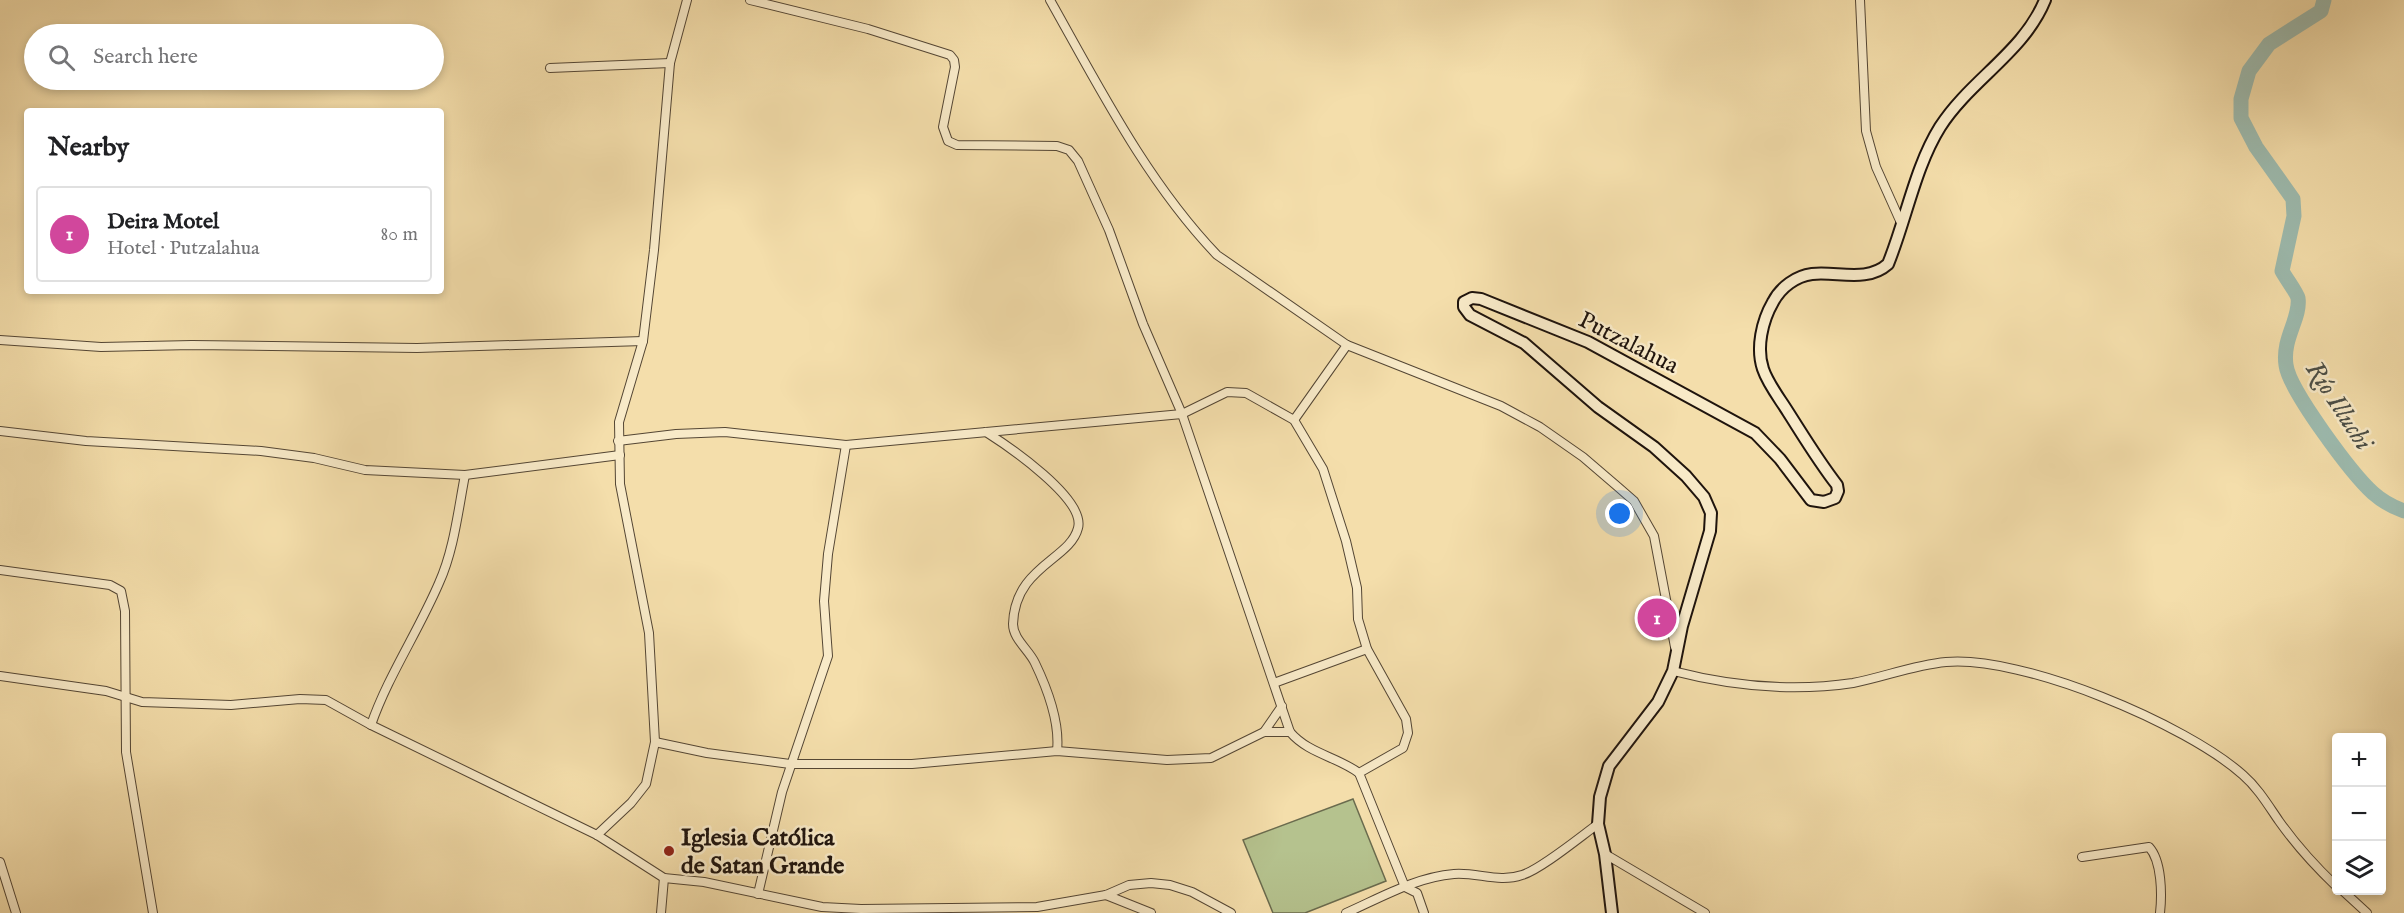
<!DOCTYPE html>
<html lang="en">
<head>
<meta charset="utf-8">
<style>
  :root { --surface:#fff; --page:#f6f6f6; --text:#202124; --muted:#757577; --line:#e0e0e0; --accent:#8f2418 }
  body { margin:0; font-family:"IM FELL English",serif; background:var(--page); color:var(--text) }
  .controls { position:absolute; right:18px; bottom:18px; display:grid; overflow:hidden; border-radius:6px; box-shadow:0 3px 9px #0003 }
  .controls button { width:54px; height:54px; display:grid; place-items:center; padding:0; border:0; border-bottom:2px solid var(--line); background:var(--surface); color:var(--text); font:30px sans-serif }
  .you { position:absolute; left:1620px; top:514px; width:21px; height:21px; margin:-15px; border:4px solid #fff; border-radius:50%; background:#1a73e8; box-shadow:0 0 0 9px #1a73e833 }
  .badge { display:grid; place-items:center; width:39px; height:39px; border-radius:50%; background:var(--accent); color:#fff; font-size:20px; font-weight:700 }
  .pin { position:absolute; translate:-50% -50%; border:3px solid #fff; box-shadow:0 2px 6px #0006 }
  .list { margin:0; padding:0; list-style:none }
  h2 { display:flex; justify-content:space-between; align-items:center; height:78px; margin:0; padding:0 24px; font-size:26px }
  h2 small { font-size:20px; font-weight:400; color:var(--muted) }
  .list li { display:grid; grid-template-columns:39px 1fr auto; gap:18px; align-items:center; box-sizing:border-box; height:96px; margin:0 12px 12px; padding:0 12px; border:2px solid var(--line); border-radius:6px }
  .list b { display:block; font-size:22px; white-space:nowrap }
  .list p { margin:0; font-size:20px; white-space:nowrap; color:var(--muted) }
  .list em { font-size:20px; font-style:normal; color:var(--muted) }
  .icon { flex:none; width:33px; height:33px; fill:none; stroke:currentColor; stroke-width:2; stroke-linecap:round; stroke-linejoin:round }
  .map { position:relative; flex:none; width:2404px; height:913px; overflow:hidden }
  .search { position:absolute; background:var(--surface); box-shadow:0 3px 9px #0003; left:24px; top:24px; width:420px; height:66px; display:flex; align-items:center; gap:15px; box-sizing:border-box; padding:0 21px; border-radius:33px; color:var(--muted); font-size:22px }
  .panel { position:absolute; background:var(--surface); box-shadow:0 3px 9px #0003; left:24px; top:108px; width:420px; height:186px; border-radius:6px }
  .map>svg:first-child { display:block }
</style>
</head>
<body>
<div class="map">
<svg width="2404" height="913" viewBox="0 0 2404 913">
  <rect width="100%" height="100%" fill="#f4deab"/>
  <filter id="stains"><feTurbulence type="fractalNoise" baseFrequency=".00333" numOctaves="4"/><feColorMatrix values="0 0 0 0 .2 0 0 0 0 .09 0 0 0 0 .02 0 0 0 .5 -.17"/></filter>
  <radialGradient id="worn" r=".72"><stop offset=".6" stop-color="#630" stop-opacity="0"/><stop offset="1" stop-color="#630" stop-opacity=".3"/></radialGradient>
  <polygon fill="#b5c28e" stroke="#6a6b4e" stroke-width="1.5" points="1353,799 1386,881 1305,913 1273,913 1243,840"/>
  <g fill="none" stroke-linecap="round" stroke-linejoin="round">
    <path stroke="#9dbbaf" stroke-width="15" d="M2324,0l-3,11 -52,33 -20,27 -8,28v19l15,29 37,52 1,17 -12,55c3,6 15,22 16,27 3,20 -16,40 -12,67 3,25 66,109 87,128 9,8 20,14 31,18"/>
    <defs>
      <g id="street">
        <path d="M750,0l118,29 82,26 4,5 1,7 -12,60 5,14 9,4 100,1 12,4 9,11 31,69 34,94 39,90 108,318c19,22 46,24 69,41"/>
        <path d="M1050,0c49,87 97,182 167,255l130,90 154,61 39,21 43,30 35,30 16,14 20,35 21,111"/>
        <polyline points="1860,0 1866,131 1876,167 1902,225"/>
        <polyline points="550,68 670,63"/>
        <polyline points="0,340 101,347 192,345 417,348 643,341"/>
        <polyline points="1294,420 1347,345"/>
        <polyline points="0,431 86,441 261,451 314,458 365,470 465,475 620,455"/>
        <path d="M986,432c22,14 100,67 92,96 -8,32 -63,38 -65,96 0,15 16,26 22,39 12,25 25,60 22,88"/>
        <polyline points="618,441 676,434 725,432 846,445 1182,414 1227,392 1246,393 1294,420 1323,469 1346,541 1357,588 1358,619 1367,649 1406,719 1408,733 1403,748 1359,773 1405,887 1417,893 1424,913"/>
        <polyline points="0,570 110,585 121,591 125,611 126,752 153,913"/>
        <path d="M1673,671c58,15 120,21 180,12 31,-6 61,-18 93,-21 76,-7 240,62 297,113 15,13 25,30 36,46 17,24 36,45 57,65"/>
        <polyline points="0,676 106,691 142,702 231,705 300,699 326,700 371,725 597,835 664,878 704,882 822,907 861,909 1037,907 1106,895 1129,885 1151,883 1170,885 1192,892 1231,913"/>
        <polyline points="1274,683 1367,649"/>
        <path d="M371,725c17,-49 47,-93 68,-142 15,-33 19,-72 26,-108"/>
        <polyline points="1264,732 1282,706"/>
        <polyline points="655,742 707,753 790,764 912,764 1057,751 1167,760 1211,758 1264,732 1290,732"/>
        <polyline points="597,835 631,803 646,784 655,742 649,633 620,484 619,422 643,341 654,250 670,63 687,0"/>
        <polyline points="1605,854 1705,913"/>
        <path d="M2082,857l67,-10c13,14 13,48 11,66"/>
        <polyline points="0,862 16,913"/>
        <polyline points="2342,890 2367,913"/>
        <polyline points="758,894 782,792 828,656 824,601 828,554 846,445"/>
        <polyline points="1106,895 1151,913"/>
        <polyline points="661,913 664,878"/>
        <path d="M1346,913c34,-15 70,-36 108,-39 23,-2 45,9 68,1 18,-5 58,-38 76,-51"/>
      </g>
      <path id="secondary" d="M1612,913l-7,-59 -7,-30 2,-27 9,-31 49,-64 15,-31 9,-45 28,-95 1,-18 -7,-16 -18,-21 -32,-29 -56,-40 -74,-64 -54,-28 -6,-8v-5l8,-4 9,1 107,43 167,91 25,26 31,41 13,2 11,-4 3,-7 -1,-6c-18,-23 -33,-48 -49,-73 -8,-13 -20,-28 -25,-43 -7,-21 -1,-48 10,-67 8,-15 23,-26 39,-28 25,-3 55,9 76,-10 18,-44 27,-97 52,-137 30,-47 84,-75 105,-127"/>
    </defs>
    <use href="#street" stroke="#544634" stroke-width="10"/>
    <use href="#secondary" stroke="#1f140d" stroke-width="14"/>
    <use href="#street" stroke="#f8eac8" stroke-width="8"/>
    <use href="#secondary" stroke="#f8eac8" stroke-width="10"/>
  </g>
  <circle fill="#8f2418" stroke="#f8eac8" stroke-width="2" cx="669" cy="851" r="6"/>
  <g text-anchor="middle" stroke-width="5" stroke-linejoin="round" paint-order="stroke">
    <g font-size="24" fill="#1f140d" stroke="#f8eac8">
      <text transform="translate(1629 342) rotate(27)" y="8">Putzalahua</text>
    </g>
    <g font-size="24" font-weight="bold" fill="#1f140d" stroke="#f8eac8" text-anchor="start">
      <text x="681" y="845">Iglesia Católica<tspan x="681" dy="28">de Satan Grande</tspan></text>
    </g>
    <g font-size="26" font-style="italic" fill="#4b4e46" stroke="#f8eac8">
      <text transform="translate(2340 405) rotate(57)" y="9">Río Illuchi</text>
    </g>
  </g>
  <rect width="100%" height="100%" filter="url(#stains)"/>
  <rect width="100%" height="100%" fill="url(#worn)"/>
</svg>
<div class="controls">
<button>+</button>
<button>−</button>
<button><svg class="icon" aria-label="layers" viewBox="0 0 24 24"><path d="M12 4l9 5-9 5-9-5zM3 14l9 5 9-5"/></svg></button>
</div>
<div class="you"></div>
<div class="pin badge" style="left:1657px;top:618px;background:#d1479c">1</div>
<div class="search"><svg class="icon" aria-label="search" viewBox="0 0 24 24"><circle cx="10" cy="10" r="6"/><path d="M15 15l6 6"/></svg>Search here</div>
<section class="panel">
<h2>Nearby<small></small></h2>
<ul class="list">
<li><span class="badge" style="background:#d1479c">1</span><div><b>Deira Motel</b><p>Hotel · Putzalahua</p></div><em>80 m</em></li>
</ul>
</section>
</div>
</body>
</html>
